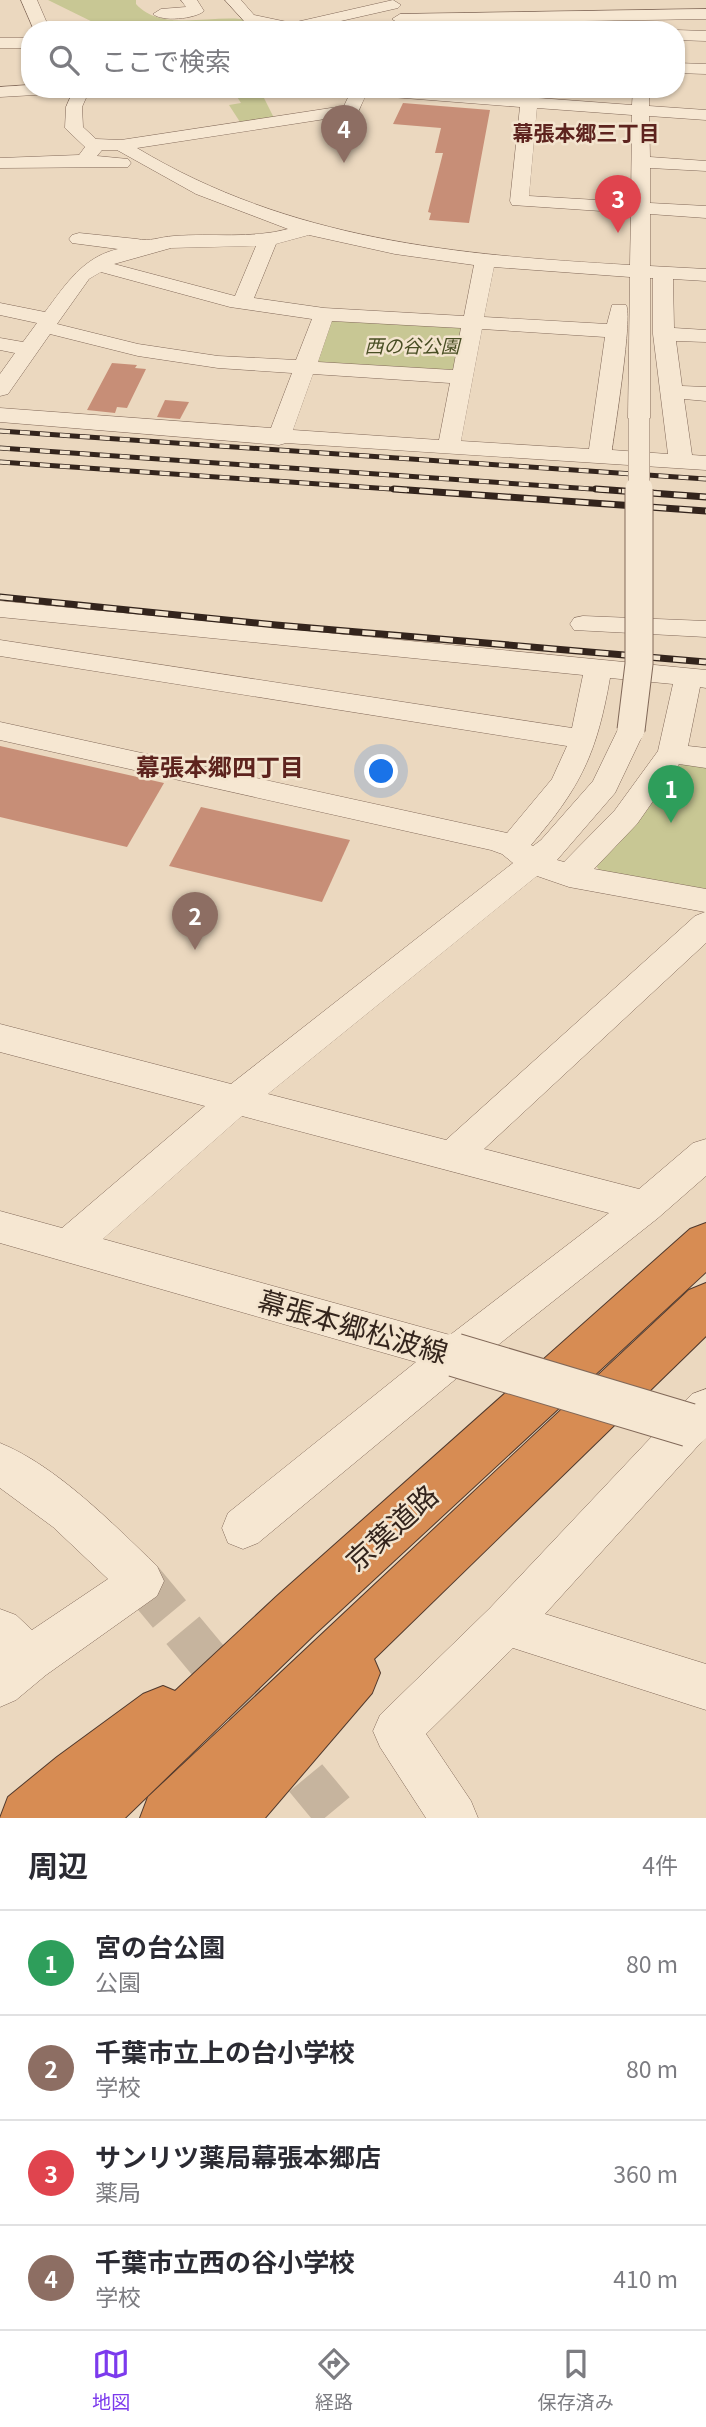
<!DOCTYPE html>
<html lang="ja">
<head>
<meta charset="utf-8">
<style>
  :root { --surface:#fff; --page:#f2f2f3; --text:#2b2b33; --muted:#7c7c81; --line:#e1e1e2; --accent:#7c3aed }
  body { margin:0; font-family:Georgia,"Noto Sans JP",serif; background:var(--page); color:var(--text) }
  .you { position:absolute; left:382px; top:772px; width:24px; height:24px; margin:-18px; border:5px solid #fff; border-radius:50%; background:#1a73e8; box-shadow:0 0 0 10px #1a73e833 }
  .badge { display:grid; place-items:center; width:46px; height:46px; border-radius:50%; background:var(--accent); color:#fff; font-size:23px; font-weight:700 }
  .pin { position:absolute; translate:-50% -58px; filter:drop-shadow(0 2px 4px #0008) }
  .pin::after { content:''; position:absolute; top:37px; width:24px; height:21px; background:inherit; clip-path:polygon(0 0,100% 0,50% 100%) }
  .list { margin:0; padding:0; list-style:none }
  h2 { display:flex; justify-content:space-between; align-items:center; height:91px; margin:0; padding:0 28px; font-size:30px }
  h2 small { font-size:23px; font-weight:400; color:var(--muted) }
  .list li { display:grid; grid-template-columns:46px 1fr auto; gap:21px; align-items:center; box-sizing:border-box; height:105px; padding:0 28px; border-top:2px solid var(--line) }
  .list b { display:block; font-size:26px; white-space:nowrap }
  .list p { margin:0; font-size:23px; white-space:nowrap; color:var(--muted) }
  .list em { font-size:23px; font-style:normal; color:var(--muted) }
  .icon { flex:none; width:38px; height:38px; fill:none; stroke:currentColor; stroke-width:2; stroke-linecap:round; stroke-linejoin:round }
  .map { position:relative; flex:none; width:706px; height:1818px; overflow:hidden }
  .search { position:absolute; background:var(--surface); box-shadow:0 2px 5px #0004; left:21px; right:21px; top:21px; height:77px; display:flex; align-items:center; gap:18px; box-sizing:border-box; padding:0 24px; border-radius:28px; color:var(--muted); font-size:26px }
  .sheet { height:511px; background:var(--surface) }
  nav { display:flex; justify-content:space-around; align-items:center; box-sizing:border-box; height:98px; border-top:2px solid var(--line); background:var(--surface); font-size:19px; color:var(--muted) }
  nav a { display:grid; justify-items:center; gap:4px }
  nav .on { color:var(--accent) }
  .map>svg:first-child { display:block }
</style>
</head>
<body>
<div class="map">
<svg width="706" height="1818" viewBox="0 0 706 1818">
  <rect width="100%" height="100%" fill="#ebd8bf"/>
  <g fill="#c8c794">
    <path d="M48,0h88v4c24,27 71,12 104,15 16,1 32,7 48,11h-179z"/>
    <polygon points="260,90 274,118 240,122 229,105 241,103 234,92"/>
    <polygon points="339,318 456,325 464,330 455,368 446,372 325,365 316,360 329,322"/>
    <polygon points="691,762 706,764 706,892 603,875 594,863 624,836 648,809 675,767"/>
  </g>
  <g fill="#c78e77">
    <polygon points="403,103 490,110 469,223 429,220 431,213 428,212 443,153 435,153 441,128 393,124"/>
    <polygon points="112,363 137,365 135,368 146,369 127,408 117,407 115,413 87,410"/>
    <polygon points="165,400 189,402 180,419 157,417"/>
    <polygon points="0,746 164,783 127,847 0,817"/>
    <polygon points="201,807 350,840 322,902 169,866"/>
  </g>
  <g fill="none" stroke-linecap="round" stroke-linejoin="round">
    <polyline stroke="#c6b49e" stroke-width="43" stroke-dasharray="43 21" stroke-linecap="butt" points="142,1581 339,1818"/>
    <defs>
      <g id="minor">
        <polygon points="21,0 37,0 50,30 34,30"/>
        <path d="M181,0h16l7,11c-9,8 -42,11 -51,3l8,-5 25,-2z"/>
        <polygon points="225,0 241,0 254,15 292,23 393,0 401,5 398,8 310,28 312,30 282,30 244,21"/>
        <polygon points="706,9 706,19 400,24 392,19 400,14"/>
        <polygon points="676,30 706,31 706,41 676,40"/>
        <rect x="0" y="38" width="30" height="10"/>
        <polygon points="676,63 706,64 706,74 676,73"/>
        <polygon points="30,85 30,89 60,89 52,94 0,97 0,87"/>
        <path d="M74,89h16l-8,18 1,20 13,12 25,1 223,-34 8,-17h67l213,16 1,-16h16v17l57,4v10l-57,-4 1,41 56,4v10l-56,-3v35l56,3v12l-56,-4v52l56,3v12l-33,-2 1,49 32,2v12l-30,-1 6,45 24,1v14l-22,-2 8,56 14,1v14l-420,-27 -7,2 -279,-23v-14l271,20 21,-55 -74,-5 -80,-12 -88,-22 -42,60 -8,2v-22l15,-21 -15,-3v-12l23,4 14,-19 -37,-8v-12l45,9c21,-28 38,-55 73,-63l-46,-6 -3,-4 3,-4 7,-2 58,6c13,3 22,-2 37,-3 38,-3 77,3 114,-7l-92,-35 -79,-44h-15l-5,6 31,3 3,4 -3,4 -128,1v-10l79,-3 6,-8 -20,-19 1,-21zM366,95l154,12 -10,94 2,4 119,8 -1,52c-174,-10 -340,-25 -493,-117l214,-33 6,-1zM537,108l95,7 -1,87 -102,-6zM309,235l86,19 79,11 -10,51 -140,-8 -70,-10 22,-54zM256,246l-21,50 -121,-32 57,-16zM494,267l136,10 -2,141 3,5h16l3,-5v-140h3v56l15,120 -56,-4c3,-22 21,-135 14,-145h-14l-5,19 -123,-7zM101,272l129,35 82,12 -16,41 -78,-4 -80,-12 -81,-20 32,-45zM332,321l129,7 -8,42 -135,-8zM482,329l123,8 -16,112 -128,-8zM313,374l137,9 -11,57 -146,-10z"/>
        <path d="M0,601l706,69v18l-6,-1 -12,59 18,2v20l-27,-4 -42,60 -43,45 112,20v54l-222,206 155,40 54,-46 13,-4v37l-48,42 -189,150 -211,175 -15,6 -15,-6 -6,-15 6,-15 188,-151 -416,-119v-32l62,17 143,-122 -205,-54v-28l231,60 282,-221 -11,-9 -11,-4 -491,-110v-18l507,111 45,-54 15,-33 -567,-90v-16l572,88 11,-53 -583,-58zM610,678l63,6 -15,67 -43,59 -51,52 -7,-2 58,-67 30,-63 -4,-7 -10,-2 -10,2 -28,58 -52,59 -8,6 -2,-1c50,-58 66,-92 79,-167zM537,876l32,11 136,25 -10,4 -249,224 -178,-46zM242,1116l367,97 -159,122 -347,-96z"/>
        <polygon points="583,616 706,621 706,637 574,630 570,624 574,618"/>
        <polygon points="706,1389 706,1437 545,1614 706,1664 706,1710 513,1648 426,1734 471,1801 478,1818 426,1818 380,1747 373,1731 380,1715 490,1608 692,1394"/>
        <path d="M0,1443c57,23 113,81 157,123l7,15 -7,15 -111,79 -30,25 -16,7v-98l16,6 16,15 76,-51 -55,-52 -53,-39z"/>
      </g>
      <g id="highway">
        <polygon points="706,1223 706,1272 315,1634 125,1818 0,1818 8,1797 57,1757 143,1694 163,1686 175,1691 277,1596 690,1229"/>
        <polygon points="706,1283 706,1336 374,1659 380,1673 372,1693 265,1818 140,1818 148,1797 689,1290"/>
      </g>
    </defs>
    <use href="#minor" stroke="#826959" stroke-width="1"/>
    <use href="#highway" stroke="#50392d" stroke-width="2"/>
    <use href="#minor" fill="#f6e7d2" fill-rule="evenodd"/>
    <use href="#highway" fill="#d78c53" fill-rule="evenodd"/>
    <defs>
      <g id="rail-far1">
        <polyline points="0,431 706,479"/>
        <polyline points="0,448 621,491"/>
        <polyline points="0,462 420,491"/>
      </g>
      <g id="rail">
        <polyline points="394,489 706,511"/>
        <polyline points="596,489 706,497"/>
        <polyline points="0,597 276,625 706,662"/>
      </g>
    </defs>
    <use href="#rail-far1" stroke="#33241c" stroke-width="5"/>
    <use href="#rail" stroke="#33241c" stroke-width="7"/>
    <use href="#rail-far1" stroke="#f3e4ce" stroke-width="3.5" stroke-dasharray="10" stroke-linecap="butt"/>
    <use href="#rail" stroke="#f3e4ce" stroke-width="4.5" stroke-dasharray="13" stroke-linecap="butt"/>
    <defs>
      <polyline id="minor-bridge-far2" points="639,418 639,491"/>
      <polyline id="minor-bridge-far1" points="631,730 639,664 639,489"/>
      <polyline id="minor-bridge" points="455,1355 689,1425"/>
    </defs>
    <use href="#minor-bridge-far2" stroke="#826959" stroke-width="22" stroke-linecap="butt"/>
    <use href="#minor-bridge-far1" stroke="#826959" stroke-width="29" stroke-linecap="butt"/>
    <use href="#minor-bridge" stroke="#826959" stroke-width="45" stroke-linecap="butt"/>
    <use href="#minor-bridge-far2" stroke="#f6e7d2" stroke-width="21"/>
    <use href="#minor-bridge-far1" stroke="#f6e7d2" stroke-width="27"/>
    <use href="#minor-bridge" stroke="#f6e7d2" stroke-width="43"/>
  </g>
  <g text-anchor="middle" stroke-width="5" stroke-linejoin="round" paint-order="stroke">
    <g font-size="19" font-style="italic" fill="#494e24" stroke="#f3e4ce">
      <text x="412" y="353">西の谷公園</text>
    </g>
    <g font-size="21" font-weight="bold" fill="#5d231e" stroke="#f3e4ce">
      <text x="586" y="141">幕張本郷三丁目</text>
    </g>
    <g font-size="24" font-weight="bold" fill="#5d231e" stroke="#f3e4ce">
      <text x="220" y="776">幕張本郷四丁目</text>
    </g>
    <g font-size="28" fill="#33241c" stroke="#f3e4ce">
      <text transform="translate(353 1327) rotate(16)" y="10">幕張本郷松波線</text>
      <text transform="translate(392 1528) rotate(-42)" y="10">京葉道路</text>
    </g>
  </g>
</svg>
<div class="you"></div>
<div class="pin badge" style="left:671px;top:823px;background:#2e9e5b">1</div>
<div class="pin badge" style="left:195px;top:950px;background:#8d6e63">2</div>
<div class="pin badge" style="left:618px;top:233px;background:#e0444e">3</div>
<div class="pin badge" style="left:344px;top:163px;background:#8d6e63">4</div>
<div class="search"><svg class="icon" aria-label="search" viewBox="0 0 24 24"><circle cx="10" cy="10" r="6"/><path d="M15 15l6 6"/></svg>ここで検索</div>
</div>
<section class="sheet">
<h2>周辺<small>4件</small></h2>
<ul class="list">
<li><span class="badge" style="background:#2e9e5b">1</span><div><b>宮の台公園</b><p>公園</p></div><em>80 m</em></li>
<li><span class="badge" style="background:#8d6e63">2</span><div><b>千葉市立上の台小学校</b><p>学校</p></div><em>80 m</em></li>
<li><span class="badge" style="background:#e0444e">3</span><div><b>サンリツ薬局幕張本郷店</b><p>薬局</p></div><em>360 m</em></li>
<li><span class="badge" style="background:#8d6e63">4</span><div><b>千葉市立西の谷小学校</b><p>学校</p></div><em>410 m</em></li>
</ul>
</section>
<nav>
<a class="on"><svg class="icon" aria-label="map" viewBox="0 0 24 24"><path d="M3 6l6-2 6 2 6-2v14l-6 2-6-2-6 2zM9 4v14M15 6v14"/></svg>地図</a>
<a><svg class="icon" aria-label="directions" viewBox="0 0 24 24"><path d="M12 3l9 9-9 9-9-9zM9 14v-3h6M13 9l2 2-2 2"/></svg>経路</a>
<a><svg class="icon" aria-label="saved" viewBox="0 0 24 24"><path d="M7 4h10v16l-5-4-5 4z"/></svg>保存済み</a>
</nav>
</body>
</html>
